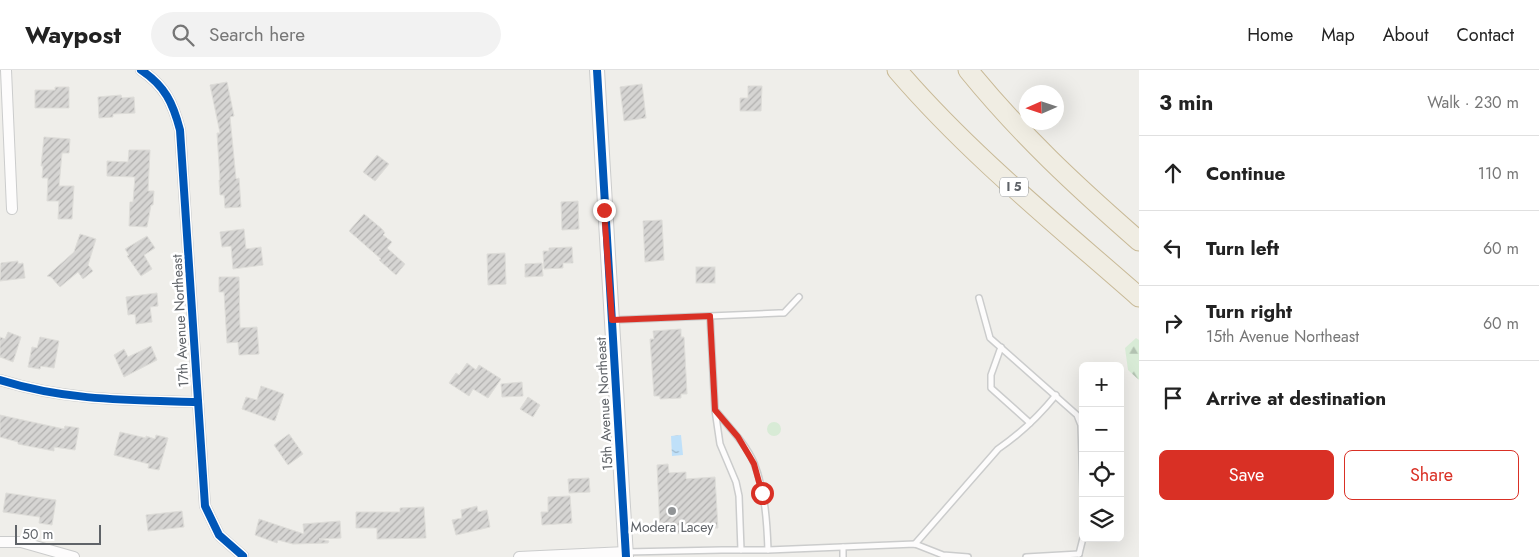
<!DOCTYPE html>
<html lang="en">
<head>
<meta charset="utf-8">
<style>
  :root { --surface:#fff; --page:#f2f2f2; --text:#222; --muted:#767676; --line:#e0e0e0; --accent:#d93025 }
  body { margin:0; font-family:Jost,sans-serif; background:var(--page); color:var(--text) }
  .controls { position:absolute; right:15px; bottom:15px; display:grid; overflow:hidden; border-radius:8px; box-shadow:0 5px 20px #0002 }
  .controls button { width:45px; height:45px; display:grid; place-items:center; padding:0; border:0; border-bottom:1px solid var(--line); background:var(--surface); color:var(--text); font:25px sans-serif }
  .compass { position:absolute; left:1019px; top:15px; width:45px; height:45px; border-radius:50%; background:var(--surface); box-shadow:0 5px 20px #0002; rotate:267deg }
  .scale { position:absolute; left:15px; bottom:12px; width:86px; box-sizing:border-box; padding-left:5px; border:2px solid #5f6368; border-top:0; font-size:14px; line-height:18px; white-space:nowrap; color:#5f6368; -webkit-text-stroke:4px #fff; paint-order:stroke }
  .stop { position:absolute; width:15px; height:15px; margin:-11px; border:4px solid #d93025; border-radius:50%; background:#fff }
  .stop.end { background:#d93025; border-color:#fff; box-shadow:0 1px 5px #0008 }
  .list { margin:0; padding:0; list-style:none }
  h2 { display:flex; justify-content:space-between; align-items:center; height:65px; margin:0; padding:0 20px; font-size:21px }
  h2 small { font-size:16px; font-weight:400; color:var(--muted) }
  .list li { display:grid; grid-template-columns:32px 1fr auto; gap:15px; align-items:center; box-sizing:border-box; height:75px; padding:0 20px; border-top:1px solid var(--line) }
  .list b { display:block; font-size:19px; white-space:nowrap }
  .list p { margin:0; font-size:16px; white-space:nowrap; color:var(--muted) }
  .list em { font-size:16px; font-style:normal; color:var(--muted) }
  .actions { display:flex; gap:10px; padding:15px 20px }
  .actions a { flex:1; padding:11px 0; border:1px solid var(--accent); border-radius:8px; text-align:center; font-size:18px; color:var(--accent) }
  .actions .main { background:var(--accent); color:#fff }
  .icon { flex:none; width:28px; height:28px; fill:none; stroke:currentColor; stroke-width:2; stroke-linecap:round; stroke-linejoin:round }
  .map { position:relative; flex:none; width:1139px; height:487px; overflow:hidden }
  header { display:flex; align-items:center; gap:30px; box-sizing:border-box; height:70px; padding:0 25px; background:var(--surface); border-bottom:1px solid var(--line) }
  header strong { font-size:24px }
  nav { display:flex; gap:28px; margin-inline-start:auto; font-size:18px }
  .search { width:350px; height:45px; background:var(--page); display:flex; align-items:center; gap:12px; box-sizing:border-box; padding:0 18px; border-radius:28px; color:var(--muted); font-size:19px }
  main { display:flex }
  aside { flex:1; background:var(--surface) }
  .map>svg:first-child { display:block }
</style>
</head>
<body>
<header>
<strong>Waypost</strong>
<div class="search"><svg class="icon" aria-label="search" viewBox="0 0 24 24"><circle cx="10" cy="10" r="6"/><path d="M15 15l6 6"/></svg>Search here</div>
<nav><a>Home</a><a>Map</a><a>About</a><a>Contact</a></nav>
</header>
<main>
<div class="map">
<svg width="1139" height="487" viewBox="0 0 1139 487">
  <defs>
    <pattern id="grass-tufts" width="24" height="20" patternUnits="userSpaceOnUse" patternTransform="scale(1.25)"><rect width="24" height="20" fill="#d8ebd6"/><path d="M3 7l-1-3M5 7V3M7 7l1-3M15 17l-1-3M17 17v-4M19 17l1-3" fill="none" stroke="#b2c2b1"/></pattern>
    <pattern id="forest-firs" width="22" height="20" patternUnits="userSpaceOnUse" patternTransform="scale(1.25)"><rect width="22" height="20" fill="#d8ebd6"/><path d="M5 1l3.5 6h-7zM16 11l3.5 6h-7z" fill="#b2c2b1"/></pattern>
    <pattern id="water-ripples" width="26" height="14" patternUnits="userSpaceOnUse" patternTransform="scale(1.25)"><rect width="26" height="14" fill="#bfe0f9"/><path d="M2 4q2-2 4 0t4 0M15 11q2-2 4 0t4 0" fill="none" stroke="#9eb9cd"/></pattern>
    <pattern id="building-hatch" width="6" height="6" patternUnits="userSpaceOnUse" patternTransform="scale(1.25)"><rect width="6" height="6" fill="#d6d5d3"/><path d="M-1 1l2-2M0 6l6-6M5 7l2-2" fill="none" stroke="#b1b0af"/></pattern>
  </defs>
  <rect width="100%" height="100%" fill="#efeeea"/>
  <circle fill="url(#grass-tufts)" cx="774" cy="359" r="7"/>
  <polygon fill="url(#forest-firs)" points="1136,268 1139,270 1139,310 1128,300 1125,278"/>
  <polygon fill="url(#water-ripples)" points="681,365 683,385 672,386 671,366"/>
  <g fill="url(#building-hatch)" stroke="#deddd9">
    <polygon points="227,12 234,46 230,47 236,109 239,108 241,137 225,138 224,125 220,125 219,110 220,110 217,63 220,63 210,15"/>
    <polygon points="642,14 646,48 624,51 620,17"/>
    <polygon points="748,16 762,16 761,41 740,41 740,28 748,28"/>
    <polygon points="55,17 69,17 69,38 35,38 35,20 55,20"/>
    <polygon points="121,25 122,28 134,27 135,43 113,44 113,47 99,48 98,27"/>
    <polygon points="44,67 70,69 69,83 62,83 59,116 74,116 72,149 58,149 59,131 47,131 48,108 42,108 43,96 41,96"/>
    <polygon points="129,80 150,80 148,121 154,121 153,135 151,135 147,157 129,156 130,132 133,132 135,107 107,106 107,91 128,92"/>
    <polygon points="377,85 389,94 375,111 363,102"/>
    <polygon points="578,131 579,159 562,160 561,132"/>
    <polygon points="364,144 382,159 385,163 383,165 392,172 387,178 405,194 396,205 379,190 381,189 349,161"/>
    <polygon points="662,150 664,190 645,192 643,151"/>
    <polygon points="244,159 246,179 261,177 263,195 233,199 231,176 222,177 220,162"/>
    <polygon points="80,164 96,169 88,195 93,201 83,209 78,202 60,217 51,207 47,206 74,182"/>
    <polygon points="147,166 155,178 144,185 152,199 141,206 127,186 129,185 125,179"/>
    <polygon points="572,177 573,193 563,193 563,198 544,199 543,181 549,181 549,178"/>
    <polygon points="505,183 506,214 488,215 487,184"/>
    <polygon points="18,191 18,194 23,193 25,208 0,211 1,193"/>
    <polygon points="542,193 543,206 525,207 525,194"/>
    <rect x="696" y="197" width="19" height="16"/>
    <polygon points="219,207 239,207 240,258 257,257 259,284 239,285 238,272 227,273 224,222 219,222"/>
    <polygon points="157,223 158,236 150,237 152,252 136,254 135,244 128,245 126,227"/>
    <polygon points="681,259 681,267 684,267 687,324 681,324 681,328 660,329 660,326 654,326 650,269 654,269 653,261"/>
    <polygon points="8,262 21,267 13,292 0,287 0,267 5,269"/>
    <polygon points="40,267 59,271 54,298 41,296 40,299 28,297 32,277 37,278"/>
    <polygon points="151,276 157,290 124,307 114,285 124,279 128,287"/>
    <polygon points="467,293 476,300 479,295 501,309 488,328 473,319 469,326 449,313 456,303 459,305"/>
    <polygon points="522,312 523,326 502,327 501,314"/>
    <polygon points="261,316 284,324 275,351 242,339 246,327 257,330"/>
    <polygon points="528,327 540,335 533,347 520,339"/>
    <polygon points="0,345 64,359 65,356 79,358 75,380 54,377 54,381 18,374 18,372 0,367"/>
    <polygon points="120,362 146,368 146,366 155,369 156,365 168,368 159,400 148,398 149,394 114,385"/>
    <polygon points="289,364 303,384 288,395 274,375"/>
    <polygon points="668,394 669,403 686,402 686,409 715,407 718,458 694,459 694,462 671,464 671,460 660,460 657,395"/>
    <polygon points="589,408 590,422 569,423 568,409"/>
    <polygon points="6,423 56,430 52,455 39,453 40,447 3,442"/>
    <polygon points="570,426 572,453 542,455 541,442 548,442 548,427"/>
    <polygon points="477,436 478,442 487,440 490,457 456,465 452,450 462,448 461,440"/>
    <polygon points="424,437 426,468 377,469 377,458 356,458 356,442 400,442 400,438"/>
    <polygon points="182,441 184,457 148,461 146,445"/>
    <polygon points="259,449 304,464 303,454 340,451 341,468 319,469 329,471 328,473 293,474 278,470 277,473 255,465"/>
  </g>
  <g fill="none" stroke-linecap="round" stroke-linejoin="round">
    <defs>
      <g id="service">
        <polyline points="979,228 990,268 1077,345 1081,355 1083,420"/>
        <polyline points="710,246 715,340 720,374 736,412 739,426 741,480"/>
        <polyline points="612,250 779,243 784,243 799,227"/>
        <polyline points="1001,277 991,305 991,318 1030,353"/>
        <path d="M716,341c13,16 30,33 38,52 11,28 13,58 14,87"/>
        <path d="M915,474l83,-95c22,-15 41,-33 58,-54"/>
        <polyline points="843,477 843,487"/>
        <polyline points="626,482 722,480 768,480 915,474 943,485 968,487"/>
        <polyline points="1079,484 1083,468"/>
        <polyline points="1026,487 1079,484"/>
      </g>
      <g id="minor">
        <polyline points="6,0 12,139"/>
        <path d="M141,0c24,16 32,33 39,60l25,376 14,29 24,21"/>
        <path d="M0,310c67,21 129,20 198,22"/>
        <polyline points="0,472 21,472 74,487"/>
        <polyline points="519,487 626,482"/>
      </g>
      <polyline id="tertiary" points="597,0 626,487"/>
      <g id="motorway">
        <path d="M897,0c72,84 159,154 242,227"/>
        <path d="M968,0c52,64 109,117 171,171"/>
      </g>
    </defs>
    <use href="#service" stroke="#cbcccc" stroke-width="8"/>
    <use href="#minor" stroke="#cbcccc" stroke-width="12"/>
    <use href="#tertiary" stroke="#cbcccc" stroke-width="16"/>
    <use href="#motorway" stroke="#c8b996" stroke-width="21"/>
    <use href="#service" stroke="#fdfcfc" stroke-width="5"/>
    <use href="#minor" stroke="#fdfcfc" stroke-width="10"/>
    <use href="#tertiary" stroke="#fdfcfc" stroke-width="14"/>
    <use href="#motorway" stroke="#f0ede3" stroke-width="19"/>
    <defs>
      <g id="cycleway">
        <path d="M141,0c24,16 32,33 39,60l25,376 14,29 24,21"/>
        <polyline points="597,0 626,487"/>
        <path d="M0,310c67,21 129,20 198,22"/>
      </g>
    </defs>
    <use href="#cycleway" stroke="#fff" stroke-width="11"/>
    <use href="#cycleway" stroke="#0057b8" stroke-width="8"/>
  </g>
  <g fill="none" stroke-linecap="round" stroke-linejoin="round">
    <polyline stroke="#d93025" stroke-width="6" points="604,140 612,250 710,246 715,340 738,367 750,387 754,394 762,423"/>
  </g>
  <circle fill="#919496" stroke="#fff" stroke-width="2" cx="672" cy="441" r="5"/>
  <g text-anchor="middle" stroke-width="5" stroke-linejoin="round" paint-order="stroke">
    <rect fill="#fff" stroke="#8f9295" stroke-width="1" x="1000" y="107.5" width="28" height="19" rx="4"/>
    <g font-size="12" font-weight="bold" fill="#5f6368">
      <text x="1014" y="121">I 5</text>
    </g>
    <g font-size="14" fill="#5f6368" stroke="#fff">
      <text transform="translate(180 251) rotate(-93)" y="5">17th Avenue Northeast</text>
      <text transform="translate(604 334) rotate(-93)" y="5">15th Avenue Northeast</text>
    </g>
    <g font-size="14" fill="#5f6368" stroke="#fff">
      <text x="672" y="462">Modera Lacey</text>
    </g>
  </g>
</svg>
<div class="controls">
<button>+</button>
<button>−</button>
<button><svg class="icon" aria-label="locate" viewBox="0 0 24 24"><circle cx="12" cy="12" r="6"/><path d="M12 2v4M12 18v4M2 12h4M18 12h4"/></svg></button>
<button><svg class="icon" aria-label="layers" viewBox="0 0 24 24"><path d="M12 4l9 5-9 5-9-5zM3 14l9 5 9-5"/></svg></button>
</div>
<svg class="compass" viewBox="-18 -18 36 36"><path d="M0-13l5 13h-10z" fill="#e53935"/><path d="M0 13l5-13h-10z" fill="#767676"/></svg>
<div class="scale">50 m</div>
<div class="stop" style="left:762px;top:423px"></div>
<div class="stop end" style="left:604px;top:140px"></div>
</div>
<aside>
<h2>3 min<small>Walk · 230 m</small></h2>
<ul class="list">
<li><svg class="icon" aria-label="ahead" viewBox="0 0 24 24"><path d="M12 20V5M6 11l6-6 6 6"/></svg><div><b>Continue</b></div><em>110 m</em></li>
<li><svg class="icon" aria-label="left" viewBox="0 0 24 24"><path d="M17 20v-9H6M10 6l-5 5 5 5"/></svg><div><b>Turn left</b></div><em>60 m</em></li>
<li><svg class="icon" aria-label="right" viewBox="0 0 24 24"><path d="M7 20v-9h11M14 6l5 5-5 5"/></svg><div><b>Turn right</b><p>15th Avenue Northeast</p></div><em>60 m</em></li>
<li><svg class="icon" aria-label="arrive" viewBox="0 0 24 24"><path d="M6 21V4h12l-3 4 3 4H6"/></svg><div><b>Arrive at destination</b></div></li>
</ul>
<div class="actions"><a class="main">Save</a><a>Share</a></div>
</aside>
</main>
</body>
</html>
